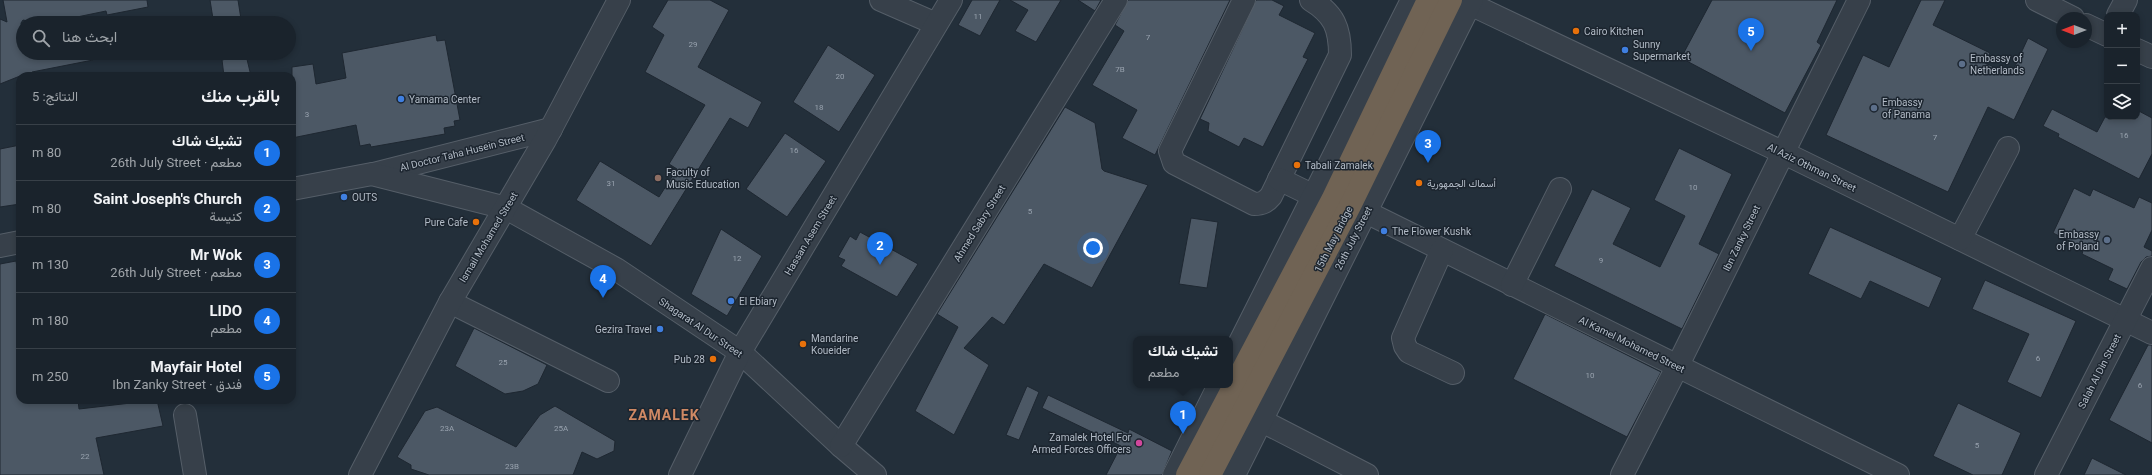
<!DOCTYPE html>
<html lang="ar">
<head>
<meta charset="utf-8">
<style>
  :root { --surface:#1a232c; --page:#272f38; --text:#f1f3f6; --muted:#9fa4a9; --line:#384048; --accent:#1a73e8 }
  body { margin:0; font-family:Roboto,Vazirmatn,sans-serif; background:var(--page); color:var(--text); direction:rtl }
  .controls { position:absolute; right:12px; top:12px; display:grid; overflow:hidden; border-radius:8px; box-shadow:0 2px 6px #0003 }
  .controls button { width:36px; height:36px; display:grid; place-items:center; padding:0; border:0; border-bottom:1px solid var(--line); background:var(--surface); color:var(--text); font:20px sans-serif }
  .compass { position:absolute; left:2056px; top:12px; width:36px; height:36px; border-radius:50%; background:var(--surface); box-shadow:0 2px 6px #0003; rotate:270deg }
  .you { position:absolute; left:1093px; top:248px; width:14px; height:14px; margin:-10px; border:3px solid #fff; border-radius:50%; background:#1a73e8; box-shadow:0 0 0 6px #1a73e833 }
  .badge { display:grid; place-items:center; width:26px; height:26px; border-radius:50%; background:var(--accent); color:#fff; font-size:13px; font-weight:700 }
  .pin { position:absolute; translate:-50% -33px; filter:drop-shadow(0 1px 2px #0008) }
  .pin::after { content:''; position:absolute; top:21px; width:14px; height:12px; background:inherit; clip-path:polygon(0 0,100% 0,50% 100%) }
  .popup { position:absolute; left:1133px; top:336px; width:100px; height:52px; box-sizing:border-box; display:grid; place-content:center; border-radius:8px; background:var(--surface); filter:drop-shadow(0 1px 3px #0005); font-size:13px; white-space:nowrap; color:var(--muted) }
  .popup b { font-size:15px; color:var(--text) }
  .popup::after { content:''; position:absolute; left:50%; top:100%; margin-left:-8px; border:8px solid transparent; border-top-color:var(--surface) }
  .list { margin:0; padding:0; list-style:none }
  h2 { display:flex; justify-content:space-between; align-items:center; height:52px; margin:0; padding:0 16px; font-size:17px }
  h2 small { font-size:13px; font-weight:400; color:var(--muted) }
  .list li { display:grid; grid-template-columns:26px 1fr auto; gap:12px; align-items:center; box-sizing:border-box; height:56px; padding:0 16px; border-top:1px solid var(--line) }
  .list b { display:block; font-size:15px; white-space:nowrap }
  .list p { margin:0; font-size:13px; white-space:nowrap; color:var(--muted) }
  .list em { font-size:13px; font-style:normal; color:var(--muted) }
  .icon { flex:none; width:22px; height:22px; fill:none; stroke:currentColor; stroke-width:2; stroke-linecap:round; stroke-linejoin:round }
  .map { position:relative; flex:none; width:2152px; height:475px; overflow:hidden; direction:ltr }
  .search { position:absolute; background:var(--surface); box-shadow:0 2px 6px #0003; left:16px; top:16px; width:280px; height:44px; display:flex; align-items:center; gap:10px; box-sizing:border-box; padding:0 14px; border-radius:22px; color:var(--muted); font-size:15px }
  .panel { position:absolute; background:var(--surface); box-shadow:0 2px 6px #0003; left:16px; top:72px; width:280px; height:332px; border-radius:12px; direction:rtl }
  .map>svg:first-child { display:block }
</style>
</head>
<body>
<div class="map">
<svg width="2152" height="475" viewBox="0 0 2152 475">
  <rect width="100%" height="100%" fill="#232f3a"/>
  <g fill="#4c5865" stroke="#1e2731">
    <polygon points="3,0 147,0 148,7 107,15 106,11 77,17 78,23 37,23 23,20 21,23 23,53 92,53 93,60 32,72 29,76 20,76 0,84 0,19 7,22"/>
    <polygon points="210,0 238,0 241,19 213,19"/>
    <polygon points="668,0 710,0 729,10 698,67 762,102 748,128 730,118 651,246 576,200 600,161 659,197 677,169 669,164 705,105 645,72 664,35 652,27"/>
    <polygon points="972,0 1000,0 980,36 958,25"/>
    <polygon points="1010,0 1061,0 1036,42 1015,31 1028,10"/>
    <polygon points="1078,0 1101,0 1095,11"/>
    <polygon points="1128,0 1230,0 1155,155 1122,138 1137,110 1092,85 1124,31 1115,25"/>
    <polygon points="1256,0 1272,0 1284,6 1279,15 1315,33 1303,57 1308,59 1263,147 1244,138 1239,147 1208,131 1209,123 1200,119"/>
    <polygon points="1712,0 1837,0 1817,42 1821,45 1785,113 1681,58"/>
    <polygon points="1921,0 1945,0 1933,25 1990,53 1985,63 2011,75 2028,38 2048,49 2014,120 1988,107 1948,192 1826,135 1863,55 1889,67"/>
    <polygon points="436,35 437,41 445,40 460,120 454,121 455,126 444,128 445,134 371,147 370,144 360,146 356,125 292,138 292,67 313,64 316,84 346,78 342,53"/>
    <polygon points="828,45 875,75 839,132 793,102"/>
    <polygon points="246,55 251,76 224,76 222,60"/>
    <polygon points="1065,107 1095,123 1102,169 1104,171 1148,185 1092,288 1044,264 1004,325 992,317 964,348 989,365 954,435 915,411 958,327 937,314"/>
    <polygon points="2052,109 2097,132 2105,117 2137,117 2137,110 2152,118 2152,154 2139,179 2058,137 2059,134 2043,126"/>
    <polygon points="785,133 826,161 787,217 746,189"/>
    <polygon points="20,145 20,204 0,207 0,149"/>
    <polygon points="1679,148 1732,174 1699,244 1719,254 1682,329 1554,266 1592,189 1631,208 1613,244 1660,267 1685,216 1654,200"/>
    <polygon points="2074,188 2090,196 2093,189 2134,208 2139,197 2152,203 2152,230 2144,247 2152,251 2152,256 2146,257 2141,262 2127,289 2108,280 2113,269 2082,254 2084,248 2053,233"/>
    <polygon points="1191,218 1218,222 1207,288 1179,284"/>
    <polygon points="1830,227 1942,278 1929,308 1870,281 1861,299 1808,274"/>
    <polygon points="721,229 762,256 727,316 691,294"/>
    <polygon points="860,232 918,264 897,297 841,266 845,260 838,257 850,236 856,240"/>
    <polygon points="16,261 20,286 20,400 78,400 79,409 157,400 163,426 96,438 104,475 0,475 0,264"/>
    <polygon points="1985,280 2076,321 2041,398 2007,382 2029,334 1972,309"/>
    <polygon points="1545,314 1661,372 1627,437 1513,379"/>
    <polygon points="474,328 547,365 538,384 523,391 505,394 455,366"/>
    <polygon points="2148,345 2152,345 2152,443 2109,420"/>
    <polygon points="1027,386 1039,392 1019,440 1006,435"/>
    <polygon points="1048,395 1128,433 1129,429 1172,451 1162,475 1106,475 1121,446 1042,408"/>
    <polygon points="1958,403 2021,433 2002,475 1973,475 1933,456"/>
    <polygon points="555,406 615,441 614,451 597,459 582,452 573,475 429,475 411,469 411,465 397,457 425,411 437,407 516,447 540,415"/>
    <polygon points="2092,458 2126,475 2084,475"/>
  </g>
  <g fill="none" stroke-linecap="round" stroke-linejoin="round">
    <defs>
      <g id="minor">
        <polyline points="881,0 936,24"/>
        <path d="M1244,0l-74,151 4,12 80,41c8,0 12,-2 17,-8l69,-141c0,-27 -6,-41 -29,-55"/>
        <polyline points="2037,0 2073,18"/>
        <polyline points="1470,4 1784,153 2152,333"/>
        <polyline points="2118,15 2126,0"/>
        <polyline points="2086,25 2107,35"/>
        <polyline points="2137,50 2152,57"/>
        <polyline points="374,174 551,129"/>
        <polyline points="1279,179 1314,196"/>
        <polyline points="292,189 372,174 506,208 616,269 740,352 841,446 875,475"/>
        <polyline points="1366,212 1898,475"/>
        <polyline points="1960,239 2008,148"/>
        <polyline points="0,246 20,242"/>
        <polyline points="1442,250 1403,338 1405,346 1409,352 1453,373"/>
        <polyline points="1512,285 1560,189"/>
        <polyline points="450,302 608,381"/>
        <polyline points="1230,362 1412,0"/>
        <polyline points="185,415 195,475"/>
        <polyline points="1262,421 1367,475"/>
        <polyline points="841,446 1116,0"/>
        <polyline points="360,475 450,302 545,140 619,0"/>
        <polyline points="680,475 740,352 951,0"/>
        <polyline points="1174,475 1219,385"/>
        <polyline points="1234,475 1472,0"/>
        <polyline points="1622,475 1677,367 1859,0"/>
        <polyline points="2046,475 2152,268"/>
      </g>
      <g id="highway">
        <polyline points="1187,475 1332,200 1428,0"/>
        <polyline points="1210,475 1350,206 1451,0"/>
      </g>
    </defs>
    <use href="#minor" stroke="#555e68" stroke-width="24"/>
    <use href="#highway" stroke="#424b55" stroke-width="24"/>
    <use href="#minor" stroke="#37404a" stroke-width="22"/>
    <use href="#highway" stroke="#706354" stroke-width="22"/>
  </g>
  <g fill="#e8710a" stroke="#1c252f" stroke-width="1.5">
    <circle cx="1576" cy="31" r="4"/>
    <circle cx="1297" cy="165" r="4"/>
    <circle cx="1419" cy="183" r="4"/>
    <circle cx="476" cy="222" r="4"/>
    <circle cx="803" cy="344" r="4"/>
    <circle cx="713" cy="359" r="4"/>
  </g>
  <g fill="#3f7fe0" stroke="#1c252f" stroke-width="1.5">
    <circle cx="1625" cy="50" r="4"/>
    <circle cx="401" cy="99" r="4"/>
    <circle cx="344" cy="197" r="4"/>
    <circle cx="1384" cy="231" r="4"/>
    <circle cx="731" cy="301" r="4"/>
    <circle cx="660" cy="329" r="4"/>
  </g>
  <g fill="#5c6f8a" stroke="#1c252f" stroke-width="1.5">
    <circle cx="1962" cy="64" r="4"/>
    <circle cx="1874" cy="108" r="4"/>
    <circle cx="2107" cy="240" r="4"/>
  </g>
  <circle fill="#8d6e63" stroke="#1c252f" stroke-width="1.5" cx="658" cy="178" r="4"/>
  <circle fill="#d1479c" stroke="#1c252f" stroke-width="1.5" cx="1139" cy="443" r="4"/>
  <g text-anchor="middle" stroke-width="3" stroke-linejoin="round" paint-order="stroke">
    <g font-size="8" fill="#98a2ae">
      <text x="978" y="19">11</text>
      <text x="1148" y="40">7</text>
      <text x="693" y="47">29</text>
      <text x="1120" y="72">7B</text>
      <text x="840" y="79">20</text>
      <text x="819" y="110">18</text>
      <text x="307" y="117">3</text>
      <text x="2124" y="138">16</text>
      <text x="1935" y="140">7</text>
      <text x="794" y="153">16</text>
      <text x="611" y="186">31</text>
      <text x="1693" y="190">10</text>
      <text x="1030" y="214">5</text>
      <text x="737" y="261">12</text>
      <text x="1601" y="263">9</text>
      <text x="2038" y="361">6</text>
      <text x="503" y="365">25</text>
      <text x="1590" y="378">10</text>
      <text x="2140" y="388">6</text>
      <text x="447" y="431">23A</text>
      <text x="561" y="431">25A</text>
      <text x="1977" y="448">5</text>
      <text x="85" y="459">22</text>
      <text x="512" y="469">23B</text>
    </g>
    <g font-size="10" fill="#b2bbc6" stroke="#1c252f" text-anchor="start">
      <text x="1584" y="35">Cairo Kitchen</text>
      <text x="1633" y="48">Sunny<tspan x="1633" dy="12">Supermarket</tspan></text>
      <text x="1970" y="62">Embassy of<tspan x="1970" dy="12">Netherlands</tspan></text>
      <text x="409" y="103">Yamama Center</text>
      <text x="1882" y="106">Embassy<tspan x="1882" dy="12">of Panama</tspan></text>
      <text x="1305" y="169">Tabali Zamalek</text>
      <text x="666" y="176">Faculty of<tspan x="666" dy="12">Music Education</tspan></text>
      <text x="1427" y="187">أسماك الجمهورية</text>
      <text x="352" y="201">OUTS</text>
      <text x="468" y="226" text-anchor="end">Pure Cafe</text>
      <text x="1392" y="235">The Flower Kushk</text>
      <text x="2099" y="238" text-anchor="end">Embassy<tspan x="2099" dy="12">of Poland</tspan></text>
      <text x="739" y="305">El Ebiary</text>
      <text x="652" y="333" text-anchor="end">Gezira Travel</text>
      <text x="811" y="342">Mandarine<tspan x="811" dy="12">Koueider</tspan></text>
      <text x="705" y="363" text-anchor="end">Pub 28</text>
      <text x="1131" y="441" text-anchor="end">Zamalek Hotel For<tspan x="1131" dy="12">Armed Forces Officers</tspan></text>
    </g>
    <g font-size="10" fill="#b2bbc6" stroke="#1c252f">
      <text transform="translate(462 152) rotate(-14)" y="4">Al Doctor Taha Husein Street</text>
      <text transform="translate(1812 167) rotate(26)" y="4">Al Aziz Othman Street</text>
      <text transform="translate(979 223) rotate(-58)" y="4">Ahmed Sabry Street</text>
      <text transform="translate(810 235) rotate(-59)" y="4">Hassan Asem Street</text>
      <text transform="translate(488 237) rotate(-59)" y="4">Ismail Mohamed Street</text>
      <text transform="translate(1353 238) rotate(-63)" y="4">26th July Street</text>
      <text transform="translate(1741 238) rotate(-64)" y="4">Ibn Zanky Street</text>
      <text transform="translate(1333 239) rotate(-63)" y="4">15th May Bridge</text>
      <text transform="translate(701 327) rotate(34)" y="4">Shagarat Al Dur Street</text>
      <text transform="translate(1632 344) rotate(26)" y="4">Al Kamel Mohamed Street</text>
      <text transform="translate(2099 371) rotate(-63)" y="4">Salah Al Din Street</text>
    </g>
    <g font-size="14" font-weight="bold" letter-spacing="1" fill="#cf8964" stroke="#1c252f">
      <text x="664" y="420">ZAMALEK</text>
    </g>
  </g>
</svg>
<div class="controls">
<button>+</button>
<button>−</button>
<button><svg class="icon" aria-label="layers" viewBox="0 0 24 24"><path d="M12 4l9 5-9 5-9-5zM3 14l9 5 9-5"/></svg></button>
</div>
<svg class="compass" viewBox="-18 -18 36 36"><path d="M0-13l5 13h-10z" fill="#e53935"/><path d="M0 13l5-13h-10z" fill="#9fa4a9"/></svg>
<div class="you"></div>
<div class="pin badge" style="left:1183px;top:434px">1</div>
<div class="popup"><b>تشيك شاك</b>مطعم</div>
<div class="pin badge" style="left:880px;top:265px">2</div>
<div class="pin badge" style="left:1428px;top:163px">3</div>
<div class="pin badge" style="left:603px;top:298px">4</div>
<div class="pin badge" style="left:1751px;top:51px">5</div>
<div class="search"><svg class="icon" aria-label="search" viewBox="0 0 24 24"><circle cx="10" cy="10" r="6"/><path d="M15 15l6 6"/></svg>ابحث هنا</div>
<section class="panel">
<h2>بالقرب منك<small>النتائج: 5</small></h2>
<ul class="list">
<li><span class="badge">1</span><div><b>تشيك شاك</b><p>مطعم · 26th July Street</p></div><em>80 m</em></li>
<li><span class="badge">2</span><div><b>Saint Joseph's Church</b><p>كنيسة</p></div><em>80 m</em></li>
<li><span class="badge">3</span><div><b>Mr Wok</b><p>مطعم · 26th July Street</p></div><em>130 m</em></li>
<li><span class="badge">4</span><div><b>LIDO</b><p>مطعم</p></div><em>180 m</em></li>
<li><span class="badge">5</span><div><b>Mayfair Hotel</b><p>فندق · Ibn Zanky Street</p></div><em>250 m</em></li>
</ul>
</section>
</div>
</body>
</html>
